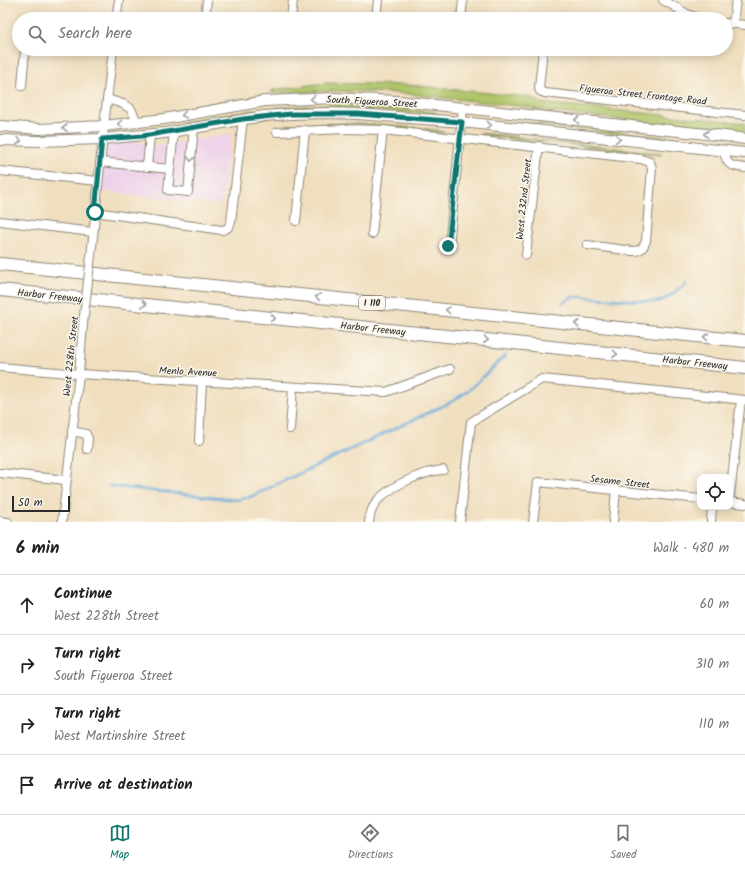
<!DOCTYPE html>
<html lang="en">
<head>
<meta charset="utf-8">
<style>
  :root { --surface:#fff; --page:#f6f6f6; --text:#222; --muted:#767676; --line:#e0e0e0; --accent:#0f766e }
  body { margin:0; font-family:Kalam,sans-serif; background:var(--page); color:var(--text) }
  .controls { position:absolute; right:12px; bottom:12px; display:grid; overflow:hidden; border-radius:8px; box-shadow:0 2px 10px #0003 }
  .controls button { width:36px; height:36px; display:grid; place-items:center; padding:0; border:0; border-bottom:1px solid var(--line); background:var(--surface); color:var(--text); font:20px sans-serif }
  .scale { position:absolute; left:12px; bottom:10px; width:58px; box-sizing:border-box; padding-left:4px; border:2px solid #2b2b2b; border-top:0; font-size:11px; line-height:14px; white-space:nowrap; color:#2b2b2b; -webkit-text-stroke:3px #fbf7ec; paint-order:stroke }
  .stop { position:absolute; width:12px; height:12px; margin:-9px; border:3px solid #0f766e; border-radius:50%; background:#fff }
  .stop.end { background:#0f766e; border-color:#fff; box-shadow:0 1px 4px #0008 }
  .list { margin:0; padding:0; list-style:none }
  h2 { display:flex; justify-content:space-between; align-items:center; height:52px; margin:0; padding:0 16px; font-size:17px }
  h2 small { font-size:13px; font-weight:400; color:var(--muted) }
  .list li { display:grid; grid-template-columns:26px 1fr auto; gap:12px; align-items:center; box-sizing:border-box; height:60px; padding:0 16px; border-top:1px solid var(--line) }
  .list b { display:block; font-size:15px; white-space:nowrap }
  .list p { margin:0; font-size:13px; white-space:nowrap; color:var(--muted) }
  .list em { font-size:13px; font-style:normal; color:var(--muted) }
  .icon { flex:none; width:22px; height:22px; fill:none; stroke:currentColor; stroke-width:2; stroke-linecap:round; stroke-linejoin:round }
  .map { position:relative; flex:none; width:745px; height:522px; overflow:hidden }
  .search { position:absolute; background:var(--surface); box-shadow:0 2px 10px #0003; left:12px; right:12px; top:12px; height:44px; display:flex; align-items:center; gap:10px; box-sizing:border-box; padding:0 14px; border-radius:22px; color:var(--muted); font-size:15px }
  .sheet { height:292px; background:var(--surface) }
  nav { display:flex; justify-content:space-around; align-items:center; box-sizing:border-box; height:56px; border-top:1px solid var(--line); background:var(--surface); font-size:11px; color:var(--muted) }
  nav a { display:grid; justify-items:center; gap:2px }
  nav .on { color:var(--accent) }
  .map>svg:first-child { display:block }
</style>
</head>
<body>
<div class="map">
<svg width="745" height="522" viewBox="0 0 745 522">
  <rect width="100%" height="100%" fill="#fbf7ec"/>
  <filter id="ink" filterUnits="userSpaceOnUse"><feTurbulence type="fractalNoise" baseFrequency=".025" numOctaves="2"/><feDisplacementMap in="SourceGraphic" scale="8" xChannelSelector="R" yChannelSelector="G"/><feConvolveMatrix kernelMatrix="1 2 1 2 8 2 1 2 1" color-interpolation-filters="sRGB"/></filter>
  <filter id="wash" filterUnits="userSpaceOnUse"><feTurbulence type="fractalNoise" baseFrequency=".012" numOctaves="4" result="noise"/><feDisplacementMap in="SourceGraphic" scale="16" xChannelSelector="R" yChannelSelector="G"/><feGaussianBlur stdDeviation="0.9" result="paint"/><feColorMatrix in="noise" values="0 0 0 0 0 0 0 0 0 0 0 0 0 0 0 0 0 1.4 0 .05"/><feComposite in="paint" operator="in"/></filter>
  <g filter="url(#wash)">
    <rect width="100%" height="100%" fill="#f0dfbf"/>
    <polygon fill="#edd1e9" points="104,134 155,146 231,134 222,205 99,191"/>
    <g fill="#afc468" stroke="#6d784a">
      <polygon points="326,83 409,85 530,97 542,103 745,123 745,133 541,111 527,107 400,93 337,91 272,93 272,90"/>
      <path d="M329,105c36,0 71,3 106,7v3l-80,-6 -172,16 -1,-2c48,-12 97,-16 147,-18z"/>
      <polygon points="346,123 388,125 437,130 445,133 355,125 286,127 286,125"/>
      <polygon points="544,123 734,145 734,146 720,147 526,124"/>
      <polygon points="480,133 661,153 661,155 480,135"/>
    </g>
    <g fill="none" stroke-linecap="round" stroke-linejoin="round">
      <g stroke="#64a8d9" stroke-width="2.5">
        <path d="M562,303l11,-6h9l74,5c13,-3 21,-11 31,-21"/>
        <polyline points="109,486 228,499 236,500 250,497 451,402 468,391 506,355"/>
      </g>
    </g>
  </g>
  <g filter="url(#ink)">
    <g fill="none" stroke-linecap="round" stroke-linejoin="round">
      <defs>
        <g id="minor">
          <polyline points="663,0 687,14 700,19"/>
          <polyline points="116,19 119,0"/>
          <polyline points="205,19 207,0"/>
          <polyline points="291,19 293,0"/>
          <polyline points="376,19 378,0"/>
          <polyline points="461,19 463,0"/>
          <polyline points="726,23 745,25"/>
          <polyline points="733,24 736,0"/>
          <polyline points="543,49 539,88 540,91 545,93 745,115"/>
          <polyline points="22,86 25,49"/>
          <polyline points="107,99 123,104 131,109 137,122"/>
          <polyline points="174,131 168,190 188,192 194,127"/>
          <path d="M277,132l68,-3 38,1 258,29 9,3 2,6 -6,73c-3,7 -5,10 -13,10l-46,-6"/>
          <path d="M724,152c3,14 7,14 21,16"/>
          <polyline points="100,162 170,169"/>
          <polyline points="147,167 150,135"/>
          <polyline points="0,171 98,181"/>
          <path d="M95,212l127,18c6,-1 7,-3 9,-8l12,-103"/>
          <polyline points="0,221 93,232"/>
          <polyline points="296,221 305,130"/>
          <polyline points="372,234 383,130"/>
          <polyline points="449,246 463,108"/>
          <polyline points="92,247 104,126 113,49"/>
          <polyline points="526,255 539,146"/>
          <polyline points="0,367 79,374 386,392 450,369"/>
          <polyline points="290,429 293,387"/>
          <polyline points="72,431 86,434 88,439 87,449"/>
          <polyline points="199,441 202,381"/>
          <polyline points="0,473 66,480"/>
          <polyline points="730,495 741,400"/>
          <polyline points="730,502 745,504"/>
          <polyline points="0,521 8,522"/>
          <polyline points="62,522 79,374 83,324"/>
          <path d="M369,522c1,-9 5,-19 12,-25 14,-13 44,-26 62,-27"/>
          <polyline points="460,522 471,422 542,379 745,400"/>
          <polyline points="533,522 538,482 700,499"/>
          <polyline points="613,522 616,490"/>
          <polyline points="711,522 712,507"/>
        </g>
        <g id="major">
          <polyline points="0,126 40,129 104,126 164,119 265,101 334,98 398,101 725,136 745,139"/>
          <polyline points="0,140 38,141 102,139 165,133 264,116 291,114 326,113 358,114 462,122 745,153"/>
        </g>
        <g id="highway">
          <polyline points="0,264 745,341"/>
          <polyline points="0,290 505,342 745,368"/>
        </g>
      </defs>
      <use href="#minor" stroke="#8e8575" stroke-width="10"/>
      <use href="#major" stroke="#8e8575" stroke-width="12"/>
      <use href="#highway" stroke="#8e8575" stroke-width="14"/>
      <use href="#minor" stroke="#fff" stroke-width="8"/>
      <use href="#major" stroke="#fff" stroke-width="10"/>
      <use href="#highway" stroke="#fff" stroke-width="12"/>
      <defs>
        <polyline id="minor-bridge" points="83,324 92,247"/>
      </defs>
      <use href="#minor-bridge" stroke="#8e8575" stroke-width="10" stroke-linecap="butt"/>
      <use href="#minor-bridge" stroke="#fff" stroke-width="8"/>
    </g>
    <defs><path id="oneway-chevron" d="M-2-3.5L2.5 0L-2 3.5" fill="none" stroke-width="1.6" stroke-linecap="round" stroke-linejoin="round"/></defs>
    <g stroke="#a0a0a0">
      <use href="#oneway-chevron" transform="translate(313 99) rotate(178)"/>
      <use href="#oneway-chevron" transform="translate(184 115) rotate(170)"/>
      <use href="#oneway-chevron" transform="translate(577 120) rotate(-174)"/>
      <use href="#oneway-chevron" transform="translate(120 124) rotate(173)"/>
      <use href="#oneway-chevron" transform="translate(489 125) rotate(6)"/>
      <use href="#oneway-chevron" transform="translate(65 128) rotate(177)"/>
      <use href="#oneway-chevron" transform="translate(706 134) rotate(-174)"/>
      <use href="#oneway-chevron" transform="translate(618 139) rotate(7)"/>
      <use href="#oneway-chevron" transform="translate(19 141) rotate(2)"/>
      <use href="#oneway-chevron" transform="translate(191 159) rotate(95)"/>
      <use href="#oneway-chevron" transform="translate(318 297) rotate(-174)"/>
      <use href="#oneway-chevron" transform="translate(144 304) rotate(6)"/>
      <use href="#oneway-chevron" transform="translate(448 310) rotate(-174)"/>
      <use href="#oneway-chevron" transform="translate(273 318) rotate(6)"/>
      <use href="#oneway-chevron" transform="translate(577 324) rotate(-174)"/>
      <use href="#oneway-chevron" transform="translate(706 337) rotate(-174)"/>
      <use href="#oneway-chevron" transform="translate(486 340) rotate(6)"/>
      <use href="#oneway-chevron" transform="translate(615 354) rotate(6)"/>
    </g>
  </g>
  <g fill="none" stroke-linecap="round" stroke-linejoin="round" filter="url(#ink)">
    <polyline stroke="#0f766e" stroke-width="5" points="95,212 102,139 143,136 243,119 291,114 358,114 462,122 448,246"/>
  </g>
  <g text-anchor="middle" stroke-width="3" stroke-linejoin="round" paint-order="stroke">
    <rect fill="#fbf7ec" stroke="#696865" stroke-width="1" x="359" y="296" width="26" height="14" rx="3"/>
    <g font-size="9" font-weight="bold" fill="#2b2b2b">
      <text x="372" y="306">I 110</text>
    </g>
    <g font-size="10" fill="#2b2b2b" stroke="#fbf7ec">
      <text transform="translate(643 94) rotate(6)" y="4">Figueroa Street Frontage Road</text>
      <text transform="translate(372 101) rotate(3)" y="4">South Figueroa Street</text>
      <text transform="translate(523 199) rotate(-84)" y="4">West 232nd Street</text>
      <text transform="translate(50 295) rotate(6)" y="4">Harbor Freeway</text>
      <text transform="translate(373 328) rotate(6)" y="4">Harbor Freeway</text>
      <text transform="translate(70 356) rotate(-84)" y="4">West 228th Street</text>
      <text transform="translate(695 362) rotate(6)" y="4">Harbor Freeway</text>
      <text transform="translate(188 371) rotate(3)" y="4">Menlo Avenue</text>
      <text transform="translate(620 481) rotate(6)" y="4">Sesame Street</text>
    </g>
  </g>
</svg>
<div class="controls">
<button><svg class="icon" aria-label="locate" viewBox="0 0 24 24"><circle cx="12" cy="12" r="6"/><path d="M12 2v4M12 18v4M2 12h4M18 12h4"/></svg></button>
</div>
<div class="scale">50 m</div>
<div class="stop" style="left:95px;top:212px"></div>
<div class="stop end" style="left:448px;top:246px"></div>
<div class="search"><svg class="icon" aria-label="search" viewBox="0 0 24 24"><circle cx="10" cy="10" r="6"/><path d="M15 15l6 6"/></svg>Search here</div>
</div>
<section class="sheet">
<h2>6 min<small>Walk · 480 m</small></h2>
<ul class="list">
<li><svg class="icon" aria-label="ahead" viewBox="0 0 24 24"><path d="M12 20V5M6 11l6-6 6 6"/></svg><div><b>Continue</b><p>West 228th Street</p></div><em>60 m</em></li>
<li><svg class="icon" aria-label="right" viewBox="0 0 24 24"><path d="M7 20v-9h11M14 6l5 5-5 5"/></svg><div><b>Turn right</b><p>South Figueroa Street</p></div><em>310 m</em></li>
<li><svg class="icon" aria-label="right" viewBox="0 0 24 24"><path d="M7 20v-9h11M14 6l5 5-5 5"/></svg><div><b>Turn right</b><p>West Martinshire Street</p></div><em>110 m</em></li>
<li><svg class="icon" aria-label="arrive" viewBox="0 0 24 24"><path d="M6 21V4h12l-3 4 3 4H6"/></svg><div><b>Arrive at destination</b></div></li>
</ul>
</section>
<nav>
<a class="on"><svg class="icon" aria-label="map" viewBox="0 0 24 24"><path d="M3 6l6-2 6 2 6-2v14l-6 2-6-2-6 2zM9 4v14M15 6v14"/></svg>Map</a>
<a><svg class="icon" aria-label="directions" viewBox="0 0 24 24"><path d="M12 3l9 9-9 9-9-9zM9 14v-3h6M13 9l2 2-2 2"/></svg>Directions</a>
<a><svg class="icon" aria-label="saved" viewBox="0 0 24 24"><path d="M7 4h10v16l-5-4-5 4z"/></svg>Saved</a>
</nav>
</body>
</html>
